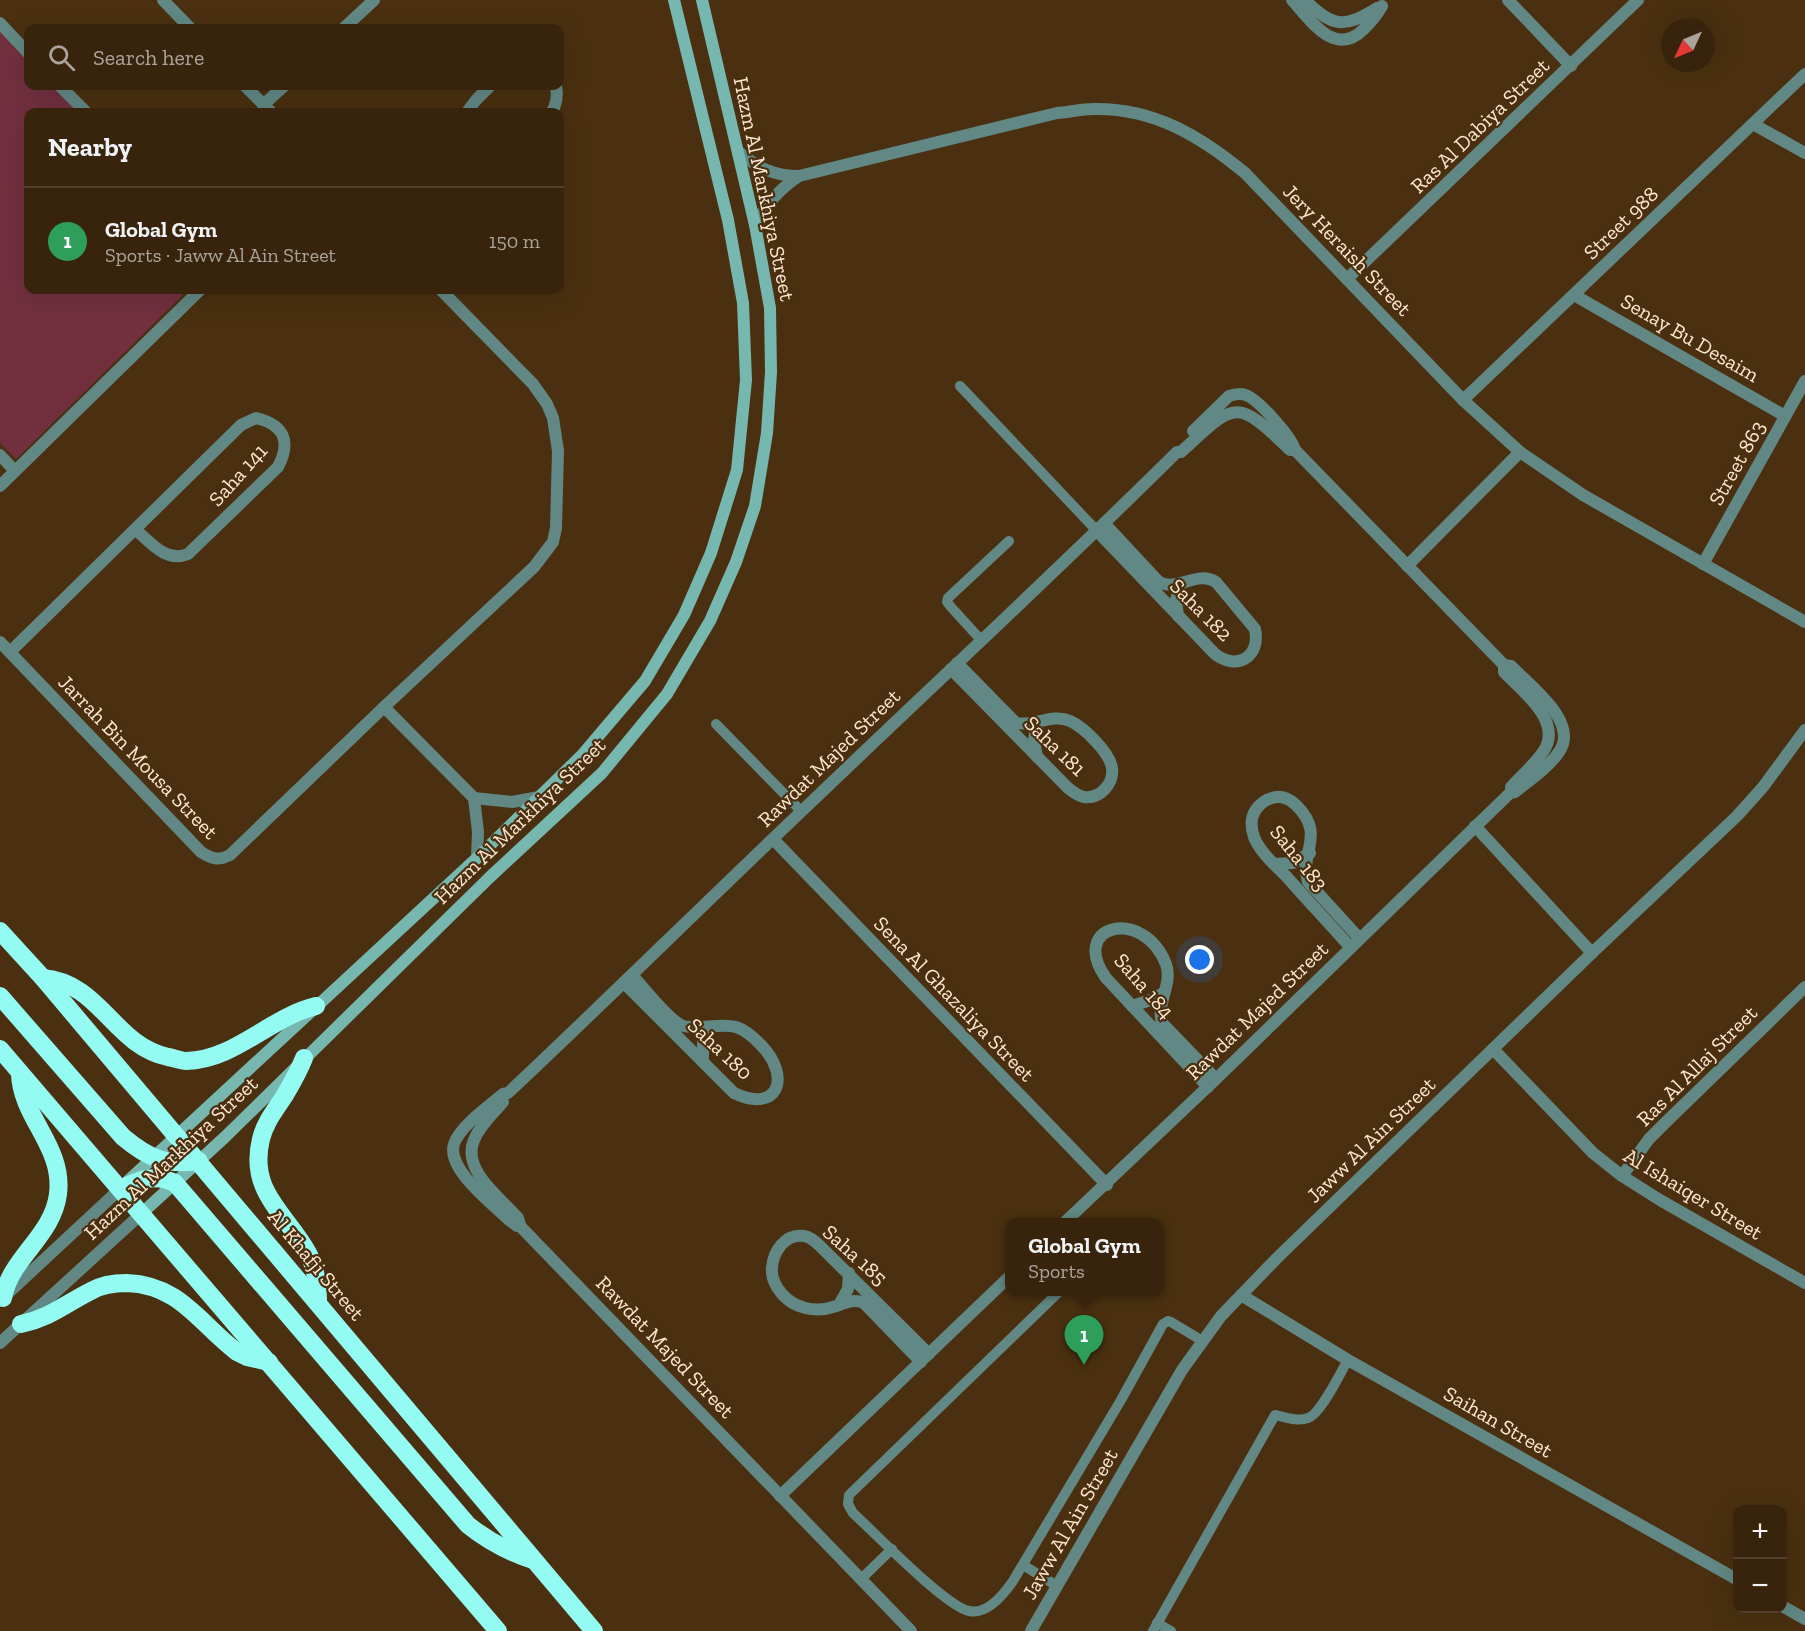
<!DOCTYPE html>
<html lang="en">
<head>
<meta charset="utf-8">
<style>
  :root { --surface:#38240c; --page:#43301a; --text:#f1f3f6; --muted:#aba49d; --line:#52412d; --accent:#7dbef9 }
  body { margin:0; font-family:"Zilla Slab",serif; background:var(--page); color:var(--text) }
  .controls { position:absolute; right:18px; bottom:18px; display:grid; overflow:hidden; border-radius:12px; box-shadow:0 6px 24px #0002 }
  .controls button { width:54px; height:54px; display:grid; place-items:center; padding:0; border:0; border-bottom:2px solid var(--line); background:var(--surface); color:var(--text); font:30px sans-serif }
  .compass { position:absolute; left:1661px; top:18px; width:54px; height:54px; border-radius:50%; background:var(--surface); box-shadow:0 6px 24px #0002; rotate:226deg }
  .you { position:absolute; left:1200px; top:960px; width:21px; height:21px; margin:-15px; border:4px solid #fff; border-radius:50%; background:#1a73e8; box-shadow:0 0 0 9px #1a73e833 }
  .badge { display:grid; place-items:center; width:39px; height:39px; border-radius:50%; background:var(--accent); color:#fff; font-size:20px; font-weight:700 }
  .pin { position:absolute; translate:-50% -50px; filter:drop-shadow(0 2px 3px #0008) }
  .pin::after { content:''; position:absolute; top:32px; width:21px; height:18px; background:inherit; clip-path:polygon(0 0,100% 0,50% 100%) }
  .popup { position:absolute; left:1005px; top:1218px; width:159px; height:78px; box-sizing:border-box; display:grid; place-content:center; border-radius:12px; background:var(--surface); filter:drop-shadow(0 2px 4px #0005); font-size:20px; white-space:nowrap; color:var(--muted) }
  .popup b { font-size:22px; color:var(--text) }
  .popup::after { content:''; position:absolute; left:50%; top:100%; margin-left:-12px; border:12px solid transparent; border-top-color:var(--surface) }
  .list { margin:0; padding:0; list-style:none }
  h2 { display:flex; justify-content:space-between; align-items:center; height:78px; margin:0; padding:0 24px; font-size:26px }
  h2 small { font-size:20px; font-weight:400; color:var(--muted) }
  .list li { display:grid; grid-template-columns:39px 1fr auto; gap:18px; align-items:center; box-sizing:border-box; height:108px; padding:0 24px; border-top:2px solid var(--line) }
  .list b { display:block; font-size:22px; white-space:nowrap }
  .list p { margin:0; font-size:20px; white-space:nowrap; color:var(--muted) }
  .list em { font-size:20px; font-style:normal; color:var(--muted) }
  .icon { flex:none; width:33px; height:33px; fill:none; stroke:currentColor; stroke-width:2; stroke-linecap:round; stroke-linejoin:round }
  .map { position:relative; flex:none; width:1805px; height:1631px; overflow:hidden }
  .search { position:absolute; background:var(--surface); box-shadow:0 6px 24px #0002; left:24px; top:24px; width:540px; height:66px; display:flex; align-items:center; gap:15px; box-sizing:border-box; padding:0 21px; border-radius:12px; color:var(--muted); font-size:22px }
  .panel { position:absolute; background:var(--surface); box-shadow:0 6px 24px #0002; left:24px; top:108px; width:540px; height:186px; border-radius:12px }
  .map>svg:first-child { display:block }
</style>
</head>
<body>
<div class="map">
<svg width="1805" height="1631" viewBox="0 0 1805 1631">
  <rect width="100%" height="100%" fill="#4a3010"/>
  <polygon fill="#72303f" points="0,29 28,59 28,86 54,86 80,112 28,112 28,290 188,290 16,459 0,443"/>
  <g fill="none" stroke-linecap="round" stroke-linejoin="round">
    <g stroke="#618884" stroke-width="10">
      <polyline points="960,386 1097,531"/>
      <polyline points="981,640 951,607 947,602 948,598 1009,541"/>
      <polyline points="716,724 801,811"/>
      <path d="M1059,1292l-210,203 -1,9 5,9c22,20 92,93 116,98 18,4 35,-17 44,-30l108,-181 42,-76 5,-3 3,1 30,18"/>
      <polyline points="1023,1565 1057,1586"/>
      <polyline points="861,1579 892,1549"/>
      <polyline points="1157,1623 1171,1631"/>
      <path d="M1153,1631l122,-216c10,2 22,7 33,3 13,-4 32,-45 40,-58"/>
    </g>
    <g stroke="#618884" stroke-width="12">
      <polyline points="163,0 190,28"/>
      <path d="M1292,0c19,21 43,58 72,29 7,-7 13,-14 18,-23"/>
      <path d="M1305,0c27,27 39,29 72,8"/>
      <polyline points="1508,0 1571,66"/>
      <polyline points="0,23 28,53"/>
      <polyline points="344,28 374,0"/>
      <polyline points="60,86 86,112"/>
      <polyline points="245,86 271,112"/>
      <polyline points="263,105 284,86"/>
      <polyline points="467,112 476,100 490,86"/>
      <path d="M552,112c5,-9 6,-16 4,-26"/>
      <polyline points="1753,124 1805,153"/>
      <path d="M739,152c19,16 35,24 60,24l258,-63c12,-1 25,-4 37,-4 60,-1 106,27 151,64l218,227 57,52 63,43 222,127"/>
      <path d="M755,225c11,-21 24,-36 44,-49"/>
      <polyline points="1347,279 1638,0"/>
      <polyline points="1574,295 1785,416"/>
      <polyline points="1463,400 1805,74"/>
      <polyline points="0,455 15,471"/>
      <polyline points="0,486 200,290"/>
      <path d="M1097,531l118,123c22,17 46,3 40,-25l-39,-47c-19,-12 -38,10 -57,0l-54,-58"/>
      <polyline points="1703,564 1805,381"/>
      <polyline points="1407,566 1520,452"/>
      <polyline points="1178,616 1176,600 1181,583"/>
      <path d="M0,642l201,210c11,7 17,9 29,3l154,-148 150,-140 19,-25 3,-14 2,-77 -5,-33 -6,-14 -14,-20 -92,-94"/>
      <path d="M10,652l231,-227 15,-7c29,7 35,24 22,49l-90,87c-22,9 -37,-11 -53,-25"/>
      <path d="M1504,665v7c19,20 60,50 39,80 -9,13 -21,23 -32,35"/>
      <path d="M951,669l117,119c5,4 10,8 16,9 16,2 30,-13 28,-29 -2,-15 -28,-41 -42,-47 -18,-8 -36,6 -54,2l-59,-60"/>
      <polyline points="384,707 474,798 512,802 539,797"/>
      <polyline points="1037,757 1034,740 1037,723"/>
      <polyline points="474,798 478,832 477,858"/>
      <polyline points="1475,826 1592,953"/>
      <polyline points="773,839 1107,1185"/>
      <polyline points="1274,864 1293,863 1310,853"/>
      <path d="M1350,947c-21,-24 -43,-47 -64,-71 -11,-11 -26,-24 -32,-39 -3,-9 -4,-18 1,-26 5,-8 13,-13 22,-14 8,-1 15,4 20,9 29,29 2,46 11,76l51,56"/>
      <path d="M625,984l109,109c44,21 58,-16 27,-48 -24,-25 -32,-19 -62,-18 -6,0 -12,1 -18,-2 -14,-7 -37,-37 -48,-49"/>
      <polyline points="1132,1006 1154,999 1163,993"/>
      <polyline points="1493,1049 1593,1153 1622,1176 1660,1200 1805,1283"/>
      <polyline points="703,1062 703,1044 708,1027"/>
      <path d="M1208,1087l-102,-109c-38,-53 37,-72 60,-14 7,20 -10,39 -4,59l54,56"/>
      <path d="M503,1102c-10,12 -23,23 -29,38 -13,30 27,58 44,78l2,7"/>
      <polyline points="1622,1176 1649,1139 1665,1123 1805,987"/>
      <path d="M1065,1222l151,-143 294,-286 5,-1c15,-12 33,-24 44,-40 21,-30 -29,-66 -48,-86l-7,-1 -209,-215c-3,-13 -35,-48 -47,-54 -7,-3 -12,-2 -19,0l-36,35"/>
      <polyline points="6,1295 120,1189"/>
      <polyline points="1241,1295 1348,1360 1738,1580"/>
      <polyline points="839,1305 848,1289 849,1273"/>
      <polyline points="0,1343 141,1214"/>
      <path d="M921,1362l-57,-59c-12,-5 -20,1 -31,4 -18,6 -39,1 -51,-13 -6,-7 -11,-17 -10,-26 1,-16 13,-35 32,-32 6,1 12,6 16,10l109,108"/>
      <polyline points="780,1496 1009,1277"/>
      <polyline points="1782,1606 1805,1619"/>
      <path d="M911,1631l-391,-405h-3l-8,-6c-16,-16 -63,-51 -55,-76 6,-18 35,-38 49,-50l5,-1c100,-94 197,-190 296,-284 124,-119 251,-236 373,-357h4c54,-49 54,-56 109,-2h5"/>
      <polyline points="1031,1631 1182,1370 1221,1316 1277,1258 1592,953 1737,816 1763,787 1805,730"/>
    </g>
    <g stroke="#76b7b0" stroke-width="12">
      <polyline points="128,1181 477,858 583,754 645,681 684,615 711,553 737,470 746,380 743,303 728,220 674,0"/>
      <polyline points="141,1214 225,1137 490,877 602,773 667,694 710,621 736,562 755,506 767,433 771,372 770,308 755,225 702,0"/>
    </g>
    <g stroke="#93fbf1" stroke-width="18">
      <polyline points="0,931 43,978 594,1631"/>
      <path d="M43,978c58,5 70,67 125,79 6,1 13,4 18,4 49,-1 84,-44 130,-55"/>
      <path d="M0,996l123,141c25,21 43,29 76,24"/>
      <polyline points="0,1049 498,1631"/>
      <path d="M304,1058c-5,13 -12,25 -19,37 -9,14 -20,27 -24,44 -13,53 25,74 47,114 8,15 10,32 10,49"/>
      <path d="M120,1189c19,-9 34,-16 55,-6l293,342c20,16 40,27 65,35"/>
      <path d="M3,1298c7,-40 50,-62 55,-104 6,-48 -37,-76 -38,-121"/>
      <path d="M21,1324c29,-6 44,-20 70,-33 10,-6 24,-8 36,-8 53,2 72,40 110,69l10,5 22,5"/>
    </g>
  </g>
  <g text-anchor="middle" stroke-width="4.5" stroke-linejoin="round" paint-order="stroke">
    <g font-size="21" fill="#fee7d0" stroke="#4a3010">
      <text transform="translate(1480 126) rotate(-44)" y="7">Ras Al Dabiya Street</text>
      <text transform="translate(764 189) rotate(78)" y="7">Hazm Al Markhiya Street</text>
      <text transform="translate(1621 223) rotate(-44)" y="7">Street 988</text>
      <text transform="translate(1347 250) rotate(46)" y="7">Jery Heraish Street</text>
      <text transform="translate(1690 338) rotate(30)" y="7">Senay Bu Desaim</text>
      <text transform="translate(1737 463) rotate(-61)" y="7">Street 863</text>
      <text transform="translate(238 475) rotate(-48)" y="7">Saha 141</text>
      <text transform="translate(1201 610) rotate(45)" y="7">Saha 182</text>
      <text transform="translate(1055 746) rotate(44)" y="7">Saha 181</text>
      <text transform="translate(138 757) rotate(46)" y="7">Jarrah Bin Mousa Street</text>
      <text transform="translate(829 758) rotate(-44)" y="7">Rawdat Majed Street</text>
      <text transform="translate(520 821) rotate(-44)" y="7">Hazm Al Markhiya Street</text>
      <text transform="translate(1299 858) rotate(51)" y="7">Saha 183</text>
      <text transform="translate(1144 986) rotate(49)" y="7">Saha 184</text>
      <text transform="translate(954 999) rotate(46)" y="7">Sena Al Ghazaliya Street</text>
      <text transform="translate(1257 1011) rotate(-44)" y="7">Rawdat Majed Street</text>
      <text transform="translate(720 1049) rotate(43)" y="7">Saha 180</text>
      <text transform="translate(1697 1066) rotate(-45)" y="7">Ras Al Allaj Street</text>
      <text transform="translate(1371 1140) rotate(-44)" y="7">Jaww Al Ain Street</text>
      <text transform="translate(171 1158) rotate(-43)" y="7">Hazm Al Markhiya Street</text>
      <text transform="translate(1693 1194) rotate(31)" y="7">Al Ishaiqer Street</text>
      <text transform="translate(855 1255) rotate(42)" y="7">Saha 185</text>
      <text transform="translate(316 1265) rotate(50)" y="7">Al Khafji Street</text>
      <text transform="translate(665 1347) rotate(46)" y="7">Rawdat Majed Street</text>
      <text transform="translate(1498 1422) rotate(30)" y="7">Saihan Street</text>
      <text transform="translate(1070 1524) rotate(-60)" y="7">Jaww Al Ain Street</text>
    </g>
  </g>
</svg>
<div class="controls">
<button>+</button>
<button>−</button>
</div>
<svg class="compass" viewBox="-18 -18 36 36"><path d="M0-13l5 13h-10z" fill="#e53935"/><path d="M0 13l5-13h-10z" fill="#aba49d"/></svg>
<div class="you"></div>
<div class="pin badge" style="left:1084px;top:1365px;background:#2e9e5b">1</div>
<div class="popup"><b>Global Gym</b>Sports</div>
<div class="search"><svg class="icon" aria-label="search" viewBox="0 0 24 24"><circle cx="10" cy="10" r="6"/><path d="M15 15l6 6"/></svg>Search here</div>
<section class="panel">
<h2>Nearby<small></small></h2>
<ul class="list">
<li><span class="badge" style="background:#2e9e5b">1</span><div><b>Global Gym</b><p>Sports · Jaww Al Ain Street</p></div><em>150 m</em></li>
</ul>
</section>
</div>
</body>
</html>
